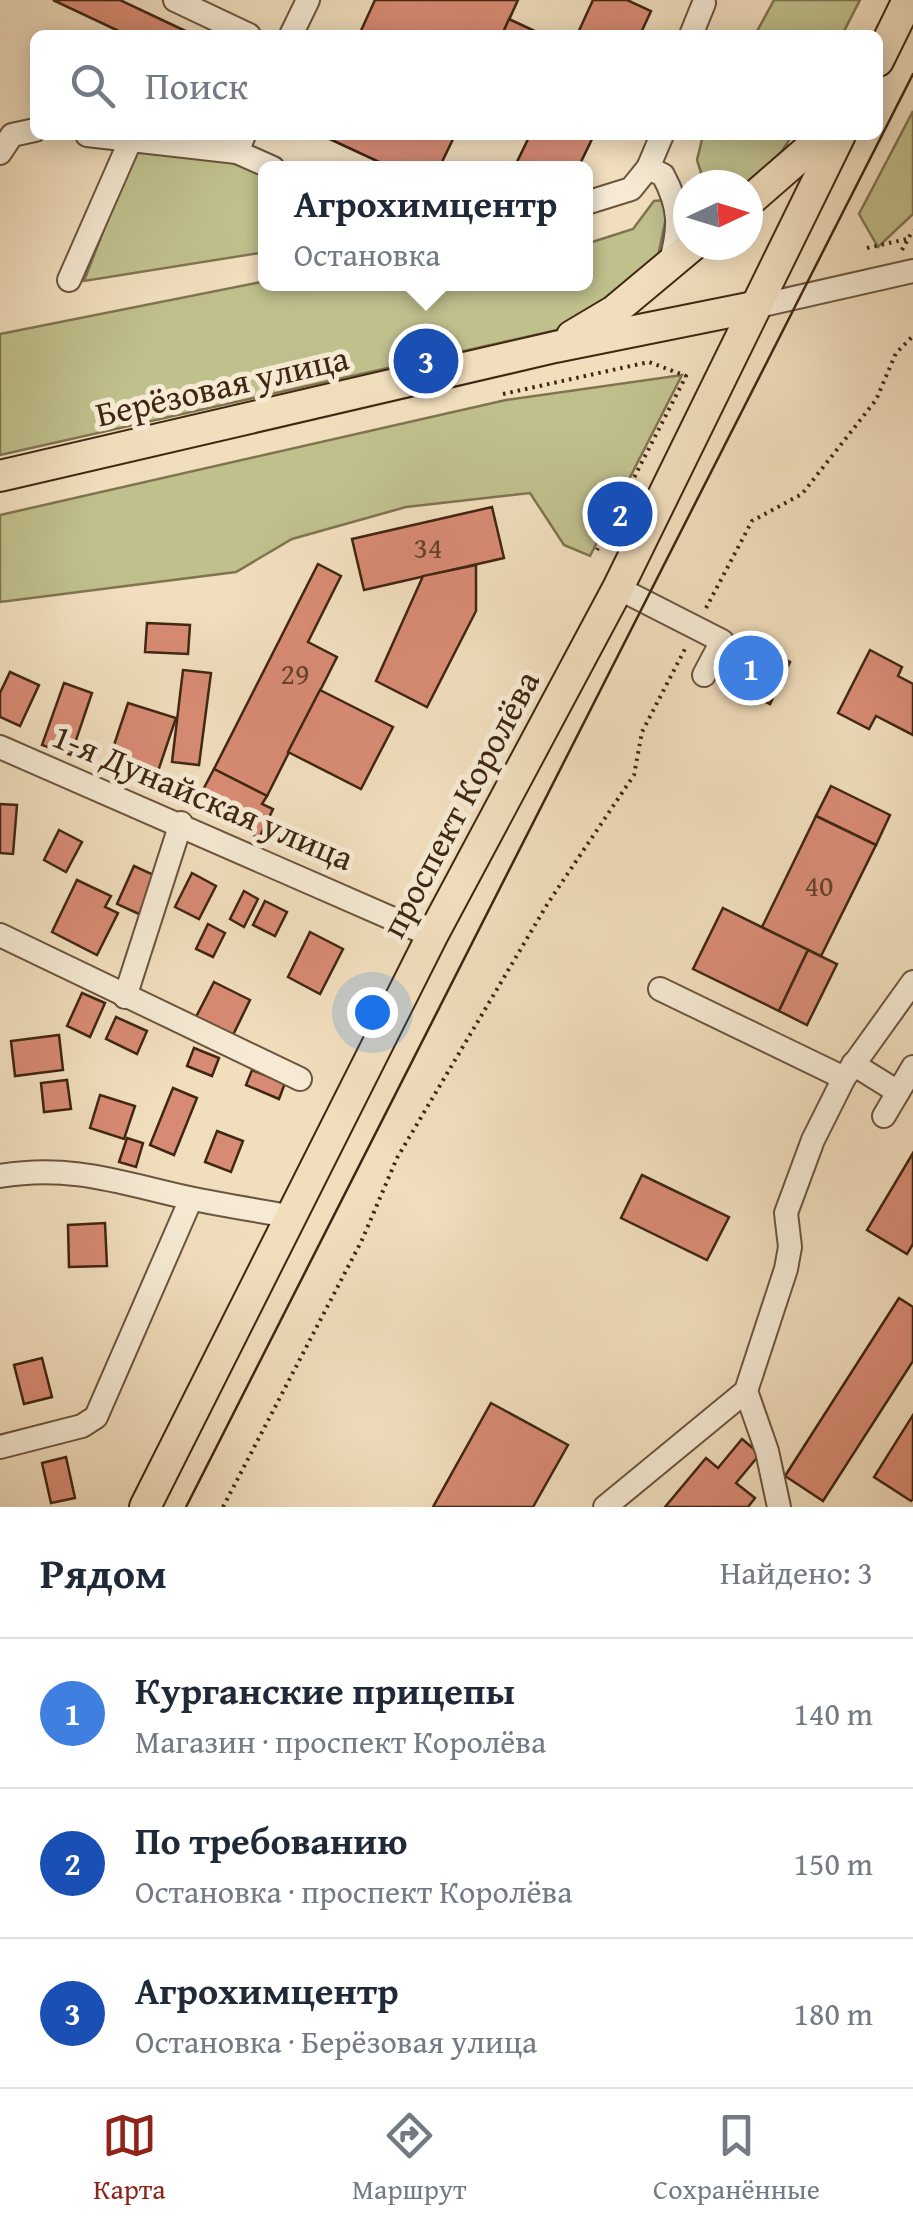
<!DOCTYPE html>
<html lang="ru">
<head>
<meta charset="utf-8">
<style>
  :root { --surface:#fff; --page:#f2f2f3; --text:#1f2937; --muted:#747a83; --line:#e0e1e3; --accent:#8f2418 }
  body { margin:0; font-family:"Gentium Book Plus",serif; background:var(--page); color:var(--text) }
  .compass { position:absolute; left:673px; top:170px; width:90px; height:90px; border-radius:50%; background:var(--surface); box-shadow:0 5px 25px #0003; rotate:86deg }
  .you { position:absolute; left:372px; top:1012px; width:35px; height:35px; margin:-25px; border:8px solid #fff; border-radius:50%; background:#1a73e8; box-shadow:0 0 0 15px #1a73e833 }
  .badge { display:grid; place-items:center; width:65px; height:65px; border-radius:50%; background:var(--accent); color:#fff; font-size:32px; font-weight:700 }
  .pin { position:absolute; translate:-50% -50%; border:5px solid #fff; box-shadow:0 2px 10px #0006 }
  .popup { position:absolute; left:258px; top:161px; width:335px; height:130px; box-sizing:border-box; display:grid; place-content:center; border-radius:15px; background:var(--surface); filter:drop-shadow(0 2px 8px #0005); font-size:32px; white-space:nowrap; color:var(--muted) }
  .popup b { font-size:38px; color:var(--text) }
  .popup::after { content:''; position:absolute; left:50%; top:100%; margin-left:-20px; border:20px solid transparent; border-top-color:var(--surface) }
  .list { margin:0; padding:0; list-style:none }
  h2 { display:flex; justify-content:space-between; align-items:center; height:130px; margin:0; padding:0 40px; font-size:42px }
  h2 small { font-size:32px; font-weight:400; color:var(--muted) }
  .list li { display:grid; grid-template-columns:65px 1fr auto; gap:30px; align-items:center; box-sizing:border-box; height:150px; padding:0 40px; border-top:2px solid var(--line) }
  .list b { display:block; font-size:38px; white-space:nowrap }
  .list p { margin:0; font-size:32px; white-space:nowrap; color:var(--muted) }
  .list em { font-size:32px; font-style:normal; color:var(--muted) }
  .icon { flex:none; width:55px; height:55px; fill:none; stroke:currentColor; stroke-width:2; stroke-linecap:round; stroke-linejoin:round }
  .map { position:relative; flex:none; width:913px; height:1507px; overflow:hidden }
  .search { position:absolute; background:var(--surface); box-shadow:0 5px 25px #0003; left:30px; right:30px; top:30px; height:110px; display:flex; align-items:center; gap:25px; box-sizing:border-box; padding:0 35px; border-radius:15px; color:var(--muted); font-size:38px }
  .sheet { height:580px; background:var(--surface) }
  nav { display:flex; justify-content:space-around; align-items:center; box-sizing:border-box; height:140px; border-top:2px solid var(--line); background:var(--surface); font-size:28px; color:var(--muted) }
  nav a { display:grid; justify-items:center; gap:5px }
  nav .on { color:var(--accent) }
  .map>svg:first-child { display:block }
</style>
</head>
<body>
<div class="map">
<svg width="913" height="1507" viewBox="0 0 913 1507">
  <rect width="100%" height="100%" fill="#f1debd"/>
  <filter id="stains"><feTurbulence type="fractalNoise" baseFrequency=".002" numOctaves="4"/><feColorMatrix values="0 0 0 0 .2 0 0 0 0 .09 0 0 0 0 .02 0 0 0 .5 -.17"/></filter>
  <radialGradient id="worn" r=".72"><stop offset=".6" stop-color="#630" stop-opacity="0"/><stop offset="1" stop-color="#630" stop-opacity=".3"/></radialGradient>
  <g fill="#c0c08d" stroke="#807450" stroke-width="2.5">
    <polygon points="774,0 860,0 842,35 755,35"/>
    <polygon points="913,111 913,214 878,247 859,214"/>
    <path d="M703,135h89c-28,47 -34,50 -87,50l-8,-25z"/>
    <polygon points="135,149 239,159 266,172 266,252 84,281"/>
    <polygon points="665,200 668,209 656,265 566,328 0,455 0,334 266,281 586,284 586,244 633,229 654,201"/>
    <polygon points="682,375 590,556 564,545 530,493 406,507 292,539 236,572 0,602 0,515 506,400"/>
  </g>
  <g fill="#d88b74" stroke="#402713" stroke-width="2.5">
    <polygon points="53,0 120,0 194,35 127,35"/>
    <polygon points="375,0 518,0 502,35 359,35"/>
    <polygon points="593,0 627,0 651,11 640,35 577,35"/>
    <polygon points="509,19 543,35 502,35"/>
    <polygon points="321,135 455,135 439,168 392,168"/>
    <polygon points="530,135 594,135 578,168 525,168 516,164"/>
    <polygon points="492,507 504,558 364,590 352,539"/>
    <polygon points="318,564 341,576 308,642 337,657 267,796 214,769"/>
    <polygon points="476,565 476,611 427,707 376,681 423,576"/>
    <polygon points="147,623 190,625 188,654 145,652"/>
    <polygon points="752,643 790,662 770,704 731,685"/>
    <polygon points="870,650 902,667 898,676 913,684 913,735 876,716 869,729 838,713"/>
    <polygon points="183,670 211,673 199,765 172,762"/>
    <polygon points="10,672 39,685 20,726 0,717 0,693"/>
    <polygon points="64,683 92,693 71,755 42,745"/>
    <polygon points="320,690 393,727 361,789 288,752"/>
    <polygon points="128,703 176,718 154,783 131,776 134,765 110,757"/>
    <polygon points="214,769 267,796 262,804 273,809 259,838 195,805"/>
    <polygon points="831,786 890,815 876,845 816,816"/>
    <polygon points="0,804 17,805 13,854 0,853"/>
    <polygon points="816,816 876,845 821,956 762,927"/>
    <polygon points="59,830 82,842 66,872 44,860"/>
    <polygon points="134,866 156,876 139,914 117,904"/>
    <polygon points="192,873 216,886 199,919 175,907"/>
    <polygon points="77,880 111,896 105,907 118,913 97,955 52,932"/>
    <polygon points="244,891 258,899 244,927 230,919"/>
    <polygon points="265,901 287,912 275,936 253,925"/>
    <polygon points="723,908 808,950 779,1011 693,969"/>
    <polygon points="208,924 225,933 213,957 196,949"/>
    <polygon points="310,932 343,949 320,994 288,977"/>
    <polygon points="808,950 837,964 807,1025 779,1011"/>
    <polygon points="214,982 250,1000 233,1035 196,1017"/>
    <polygon points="82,993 105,1003 90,1037 67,1026"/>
    <polygon points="116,1017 147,1031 137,1054 106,1039"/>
    <polygon points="59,1035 63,1070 15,1076 11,1041"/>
    <polygon points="194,1048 219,1058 212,1076 187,1066"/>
    <polygon points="252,1070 285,1083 279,1099 246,1085"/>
    <polygon points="67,1080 71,1109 44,1112 41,1083"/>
    <polygon points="173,1088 197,1098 174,1155 150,1145"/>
    <polygon points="100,1095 135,1106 124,1139 90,1128"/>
    <polygon points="217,1131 243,1141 231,1172 205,1162"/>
    <polygon points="127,1138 143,1143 136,1167 119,1162"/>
    <polygon points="913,1153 913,1244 907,1254 867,1230"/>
    <polygon points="642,1175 729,1217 707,1260 621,1218"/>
    <polygon points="105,1223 107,1266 69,1267 68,1225"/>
    <polygon points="899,1298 913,1307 913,1361 823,1501 785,1476"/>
    <polygon points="42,1358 52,1397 24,1404 14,1365"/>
    <polygon points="491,1403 568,1445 533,1507 433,1507"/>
    <polygon points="913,1415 913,1499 911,1501 874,1477"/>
    <polygon points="742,1439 760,1454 736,1483 755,1498 748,1507 665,1507 706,1458 718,1468"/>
    <polygon points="66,1457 75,1498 51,1503 42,1463"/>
  </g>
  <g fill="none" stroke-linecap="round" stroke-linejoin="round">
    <defs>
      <g id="minor">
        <polyline points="175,0 249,35"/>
        <polyline points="291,35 308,0"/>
        <polyline points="691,35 704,3"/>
        <polyline points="87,135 237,152"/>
        <polyline points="244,135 237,152 273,168"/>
        <path d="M662,135l-14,33 15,7c18,33 17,54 7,89"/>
        <polyline points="0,153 12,135 35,130"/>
        <polyline points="586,203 631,189 648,168"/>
        <polyline points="69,280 131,139"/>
        <polyline points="754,307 913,271"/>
        <polyline points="618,588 722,641 704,675"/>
        <polyline points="0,747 432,936"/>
        <polyline points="0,935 300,1079"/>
        <polyline points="660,989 844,1078"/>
        <polyline points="125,997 181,823"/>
        <polyline points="853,1064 898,1092"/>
        <polyline points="884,1116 913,1067"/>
        <path d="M0,1176c71,-12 121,7 189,22 33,7 66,12 99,18"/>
        <polyline points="746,1391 767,1451 779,1507"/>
        <polyline points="0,1447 82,1426 96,1417 191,1199"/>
        <polyline points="605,1507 746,1391 786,1269 790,1247 786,1213 813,1140 844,1078 913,982"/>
      </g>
      <g id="major">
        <polyline points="878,61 908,0"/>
        <polyline points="748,202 825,135"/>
        <polyline points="572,336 614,311 693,245"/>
        <polyline points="0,476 555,347 754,307"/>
        <polyline points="145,1507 432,936 618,588 840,135"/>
      </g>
    </defs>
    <use href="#minor" stroke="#6c553e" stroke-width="26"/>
    <use href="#major" stroke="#402713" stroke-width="34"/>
    <g stroke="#402713" stroke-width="4" stroke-dasharray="2.5 5" stroke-linecap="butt">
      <polyline points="867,248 907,239"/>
      <polyline points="902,250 913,230"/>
      <polyline points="503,394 649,362 686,376 597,550"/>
      <polyline points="706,608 752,521 802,494 876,400 896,353 913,336"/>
      <polyline points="223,1507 362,1240 397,1158 548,903 634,775 642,732 686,647"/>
    </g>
    <use href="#minor" stroke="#f6ead4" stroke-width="22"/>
    <use href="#major" stroke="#f1debd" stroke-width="30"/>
    <polyline stroke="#402713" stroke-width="2.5" points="186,1507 913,74"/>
  </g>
  <g text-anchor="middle" stroke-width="10" stroke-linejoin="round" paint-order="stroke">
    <g font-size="30" fill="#66402b">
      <text x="428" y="558">34</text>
      <text x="295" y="684">29</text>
      <text x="819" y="896">40</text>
    </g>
    <g font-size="35" fill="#402713" stroke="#f6ead4">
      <text transform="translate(222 386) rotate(-13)" y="12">Берёзовая улица</text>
      <text transform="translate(203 797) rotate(23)" y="12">1-я Дунайская улица</text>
      <text transform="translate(460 804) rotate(-62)" y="12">проспект Королёва</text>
    </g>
  </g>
  <rect width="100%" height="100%" filter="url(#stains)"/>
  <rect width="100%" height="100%" fill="url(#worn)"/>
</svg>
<svg class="compass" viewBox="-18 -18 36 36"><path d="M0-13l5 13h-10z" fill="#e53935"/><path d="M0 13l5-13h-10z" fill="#747a83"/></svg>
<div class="you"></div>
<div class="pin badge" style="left:751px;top:668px;background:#3f7fe0">1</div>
<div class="pin badge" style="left:620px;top:514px;background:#1a4fb4">2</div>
<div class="pin badge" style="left:426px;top:361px;background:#1a4fb4">3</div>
<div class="popup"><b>Агрохимцентр</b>Остановка</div>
<div class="search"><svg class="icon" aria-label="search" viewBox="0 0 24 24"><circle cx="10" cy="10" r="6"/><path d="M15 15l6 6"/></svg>Поиск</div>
</div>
<section class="sheet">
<h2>Рядом<small>Найдено: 3</small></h2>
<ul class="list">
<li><span class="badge" style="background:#3f7fe0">1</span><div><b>Курганские прицепы</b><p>Магазин · проспект Королёва</p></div><em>140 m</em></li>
<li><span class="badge" style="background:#1a4fb4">2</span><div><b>По требованию</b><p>Остановка · проспект Королёва</p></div><em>150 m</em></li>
<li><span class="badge" style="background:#1a4fb4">3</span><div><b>Агрохимцентр</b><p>Остановка · Берёзовая улица</p></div><em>180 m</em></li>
</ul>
</section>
<nav>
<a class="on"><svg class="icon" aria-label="map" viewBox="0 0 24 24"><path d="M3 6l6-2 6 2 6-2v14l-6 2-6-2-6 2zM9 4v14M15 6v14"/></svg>Карта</a>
<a><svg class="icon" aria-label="directions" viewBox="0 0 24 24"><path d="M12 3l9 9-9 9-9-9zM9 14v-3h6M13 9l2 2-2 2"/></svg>Маршрут</a>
<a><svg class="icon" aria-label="saved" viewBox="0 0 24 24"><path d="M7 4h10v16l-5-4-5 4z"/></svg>Сохранённые</a>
</nav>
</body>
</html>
